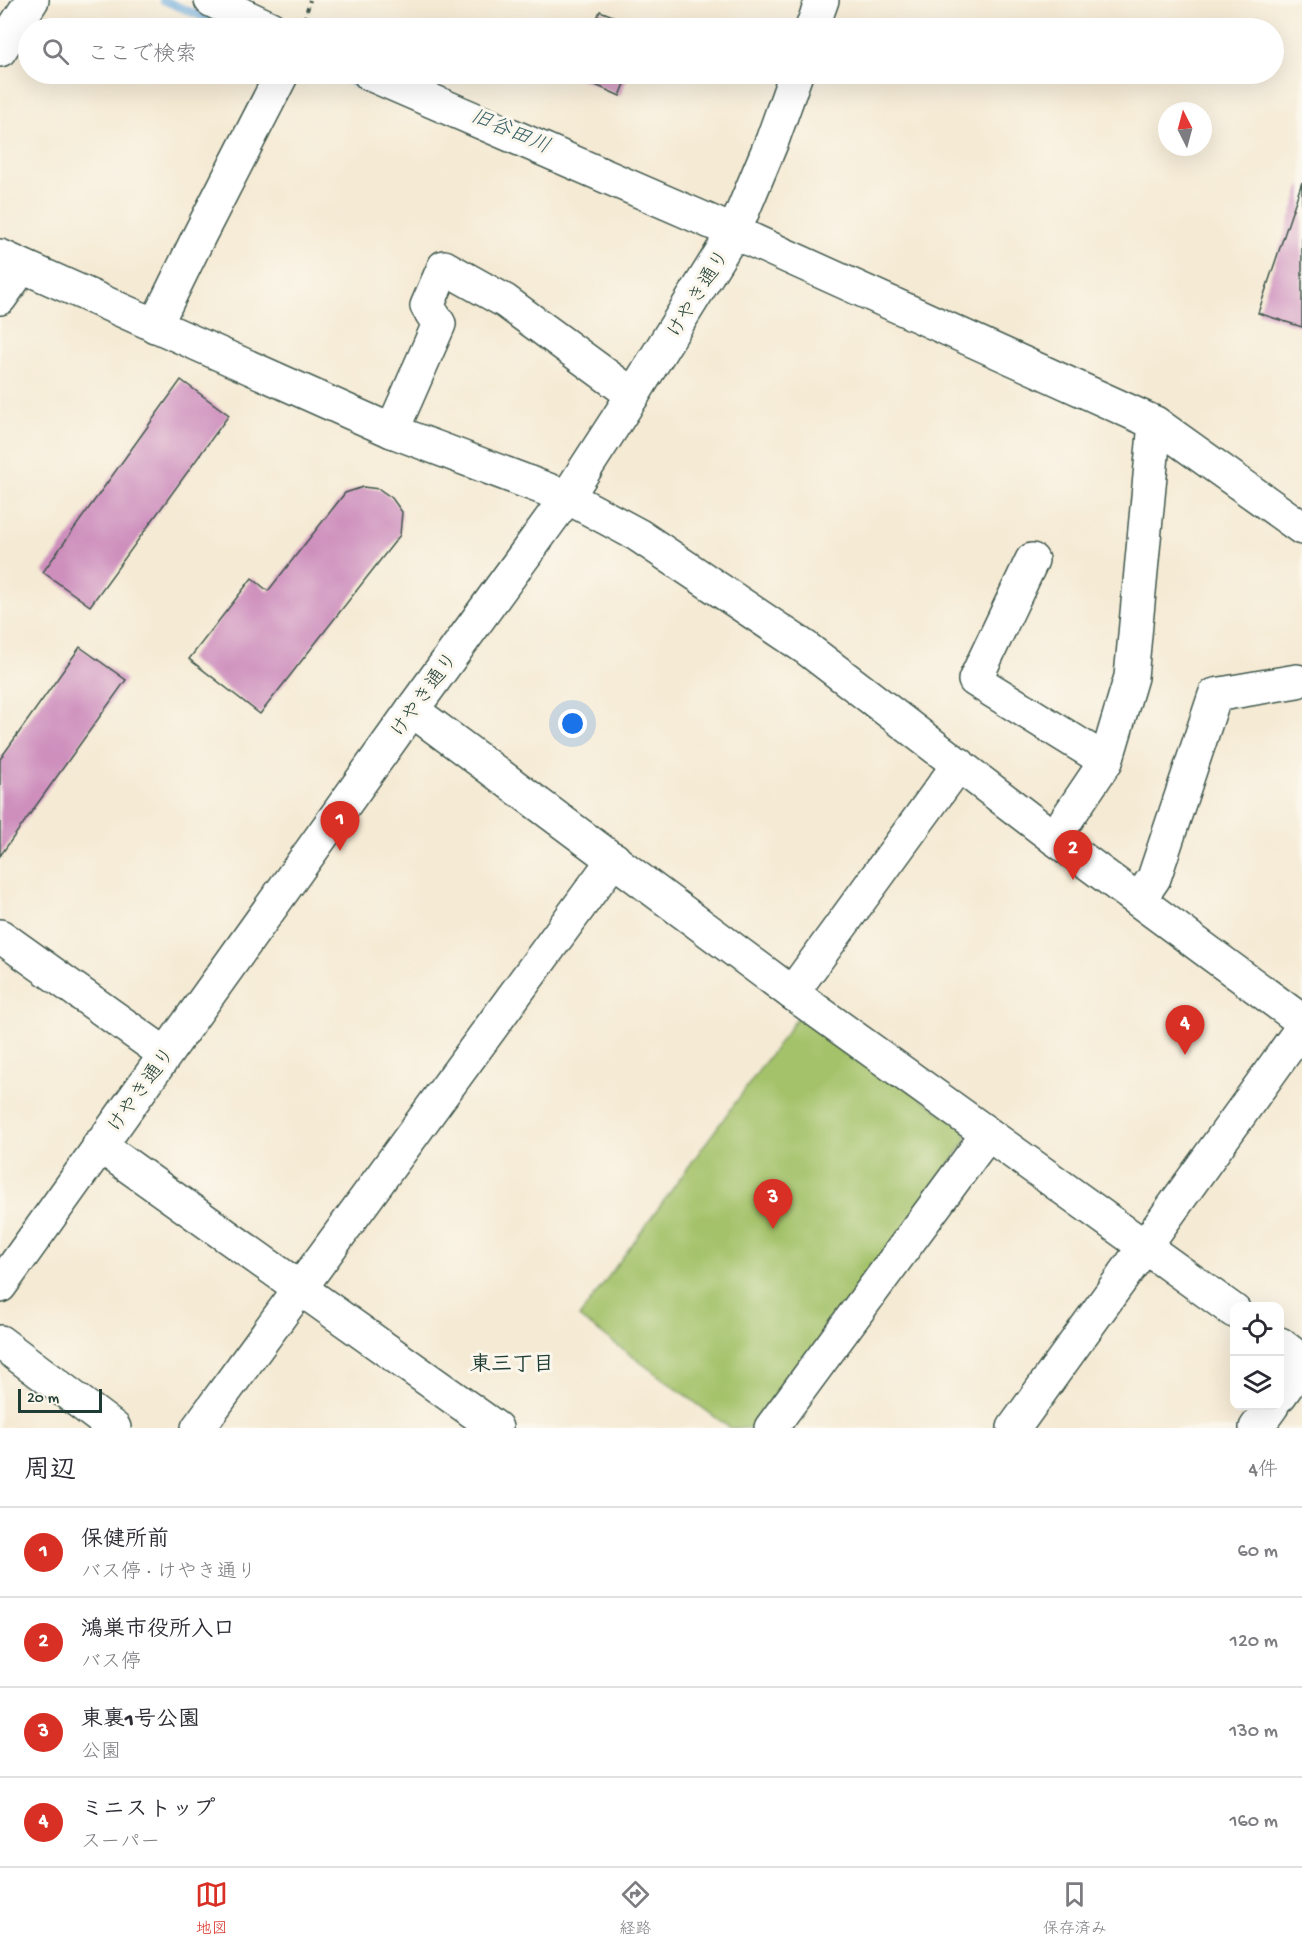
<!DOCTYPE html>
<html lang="ja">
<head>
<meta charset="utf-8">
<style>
  :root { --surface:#fff; --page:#f2f2f3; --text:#2b2b33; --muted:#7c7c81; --line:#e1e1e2; --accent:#d93025 }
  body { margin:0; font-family:"Gochi Hand","Klee One",sans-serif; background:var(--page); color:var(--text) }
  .controls { position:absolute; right:18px; bottom:18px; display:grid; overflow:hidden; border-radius:12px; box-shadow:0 6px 24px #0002 }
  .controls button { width:54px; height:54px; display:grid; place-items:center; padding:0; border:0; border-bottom:2px solid var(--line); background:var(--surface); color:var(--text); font:30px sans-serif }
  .compass { position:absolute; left:1158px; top:102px; width:54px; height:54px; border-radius:50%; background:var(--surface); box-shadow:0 6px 24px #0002; rotate:354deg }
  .scale { position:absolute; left:18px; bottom:15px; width:84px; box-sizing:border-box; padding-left:6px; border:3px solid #1f3d34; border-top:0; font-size:16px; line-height:21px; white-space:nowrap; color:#1f3d34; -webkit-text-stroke:4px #fbf7ec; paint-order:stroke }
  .you { position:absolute; left:573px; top:724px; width:21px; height:21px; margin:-15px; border:4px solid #fff; border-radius:50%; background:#1a73e8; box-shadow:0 0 0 9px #1a73e833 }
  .badge { display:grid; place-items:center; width:39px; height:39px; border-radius:50%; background:var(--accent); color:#fff; font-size:20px; font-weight:700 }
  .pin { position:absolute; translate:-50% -50px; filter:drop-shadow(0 2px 3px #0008) }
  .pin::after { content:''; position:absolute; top:32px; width:21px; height:18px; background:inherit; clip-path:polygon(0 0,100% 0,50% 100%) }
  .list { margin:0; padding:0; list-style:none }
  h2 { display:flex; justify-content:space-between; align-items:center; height:78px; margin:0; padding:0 24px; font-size:26px }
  h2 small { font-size:20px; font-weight:400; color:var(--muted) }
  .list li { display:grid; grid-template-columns:39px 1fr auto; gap:18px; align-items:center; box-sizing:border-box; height:90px; padding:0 24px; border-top:2px solid var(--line) }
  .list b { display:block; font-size:22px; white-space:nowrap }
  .list p { margin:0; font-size:20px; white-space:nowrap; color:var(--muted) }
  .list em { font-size:20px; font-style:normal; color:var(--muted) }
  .icon { flex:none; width:33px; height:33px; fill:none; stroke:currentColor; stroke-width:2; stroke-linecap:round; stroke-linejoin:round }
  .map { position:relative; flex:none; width:1302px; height:1428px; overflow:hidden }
  .search { position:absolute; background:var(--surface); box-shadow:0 6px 24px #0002; left:18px; right:18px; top:18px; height:66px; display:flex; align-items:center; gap:15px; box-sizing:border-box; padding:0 21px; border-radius:33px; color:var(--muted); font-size:22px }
  .sheet { height:438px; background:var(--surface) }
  nav { display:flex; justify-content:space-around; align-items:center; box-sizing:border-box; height:84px; border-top:2px solid var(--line); background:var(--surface); font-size:16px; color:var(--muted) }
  nav a { display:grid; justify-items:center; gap:3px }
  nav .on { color:var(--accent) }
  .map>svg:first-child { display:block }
</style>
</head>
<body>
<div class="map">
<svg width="1302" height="1428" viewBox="0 0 1302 1428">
  <rect width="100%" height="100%" fill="#fbf7ec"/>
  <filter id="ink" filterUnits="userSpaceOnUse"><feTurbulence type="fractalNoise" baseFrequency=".0167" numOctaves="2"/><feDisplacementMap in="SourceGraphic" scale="12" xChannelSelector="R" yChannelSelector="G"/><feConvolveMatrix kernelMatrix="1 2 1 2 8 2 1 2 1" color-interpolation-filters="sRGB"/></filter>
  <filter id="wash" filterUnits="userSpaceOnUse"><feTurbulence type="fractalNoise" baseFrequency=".008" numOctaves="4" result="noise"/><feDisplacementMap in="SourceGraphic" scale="24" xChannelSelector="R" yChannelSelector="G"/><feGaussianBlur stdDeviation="1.35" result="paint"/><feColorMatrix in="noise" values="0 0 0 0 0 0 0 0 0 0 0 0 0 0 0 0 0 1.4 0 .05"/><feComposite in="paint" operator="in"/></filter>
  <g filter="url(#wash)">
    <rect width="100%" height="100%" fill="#f5ead4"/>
    <polygon fill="#a4c26a" stroke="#62804f" stroke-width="1.5" points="800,1014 965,1129 966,1141 761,1428 730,1428 579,1317"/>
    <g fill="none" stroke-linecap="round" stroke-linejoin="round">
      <g stroke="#6aaadd" stroke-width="8">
        <polyline points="163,0 229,28"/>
        <polyline points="334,74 366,88"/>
      </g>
    </g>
    <g id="blocks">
      <g fill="#ce8fbd">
        <polygon points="600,11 644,28 593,28"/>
        <polygon points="574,74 629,74 620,96 573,75"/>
        <polygon points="1302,182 1302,327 1258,313"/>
        <polygon points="181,380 229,415 90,606 43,572"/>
        <polygon points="363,487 379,489 392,498 402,512 400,535 260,714 189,659 252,578 268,591 345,493"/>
        <polygon points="80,647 126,680 0,856 0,759"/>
      </g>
    </g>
  </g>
  <g filter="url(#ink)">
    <use href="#blocks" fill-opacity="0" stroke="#3f574c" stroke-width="1.5"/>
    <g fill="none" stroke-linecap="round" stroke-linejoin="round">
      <defs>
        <g id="minor">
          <polyline points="211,0 270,28"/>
          <polyline points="812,28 822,0"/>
          <polyline points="0,50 32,0"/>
          <polyline points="370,74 734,232 1155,423 1302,528"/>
          <polyline points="0,256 392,431 567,497 638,535 806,648 1054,838 1302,1021"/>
          <polyline points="0,298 22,267"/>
          <polyline points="155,326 200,234 282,74"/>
          <polyline points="392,431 439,324 427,306 444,267 505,301 633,395"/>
          <polyline points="1032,560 975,680 1106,761"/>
          <polyline points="412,710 792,993 1234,1311"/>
          <polyline points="1054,838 1106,761 1131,677 1155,423"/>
          <polyline points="1139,900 1154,878 1215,695 1297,681"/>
          <polyline points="0,936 165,1054"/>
          <polyline points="792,993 959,764"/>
          <polyline points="99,1145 496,1428"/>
          <polyline points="0,1286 412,710 567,497 633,395 734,232 772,141 796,74"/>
          <polyline points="0,1342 114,1428"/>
          <polyline points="1280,1344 1302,1361"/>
          <polyline points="1280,1395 1302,1364"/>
          <polyline points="198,1428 614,859"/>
          <polyline points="771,1428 987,1135"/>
          <polyline points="1014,1428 1302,1028"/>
          <polyline points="1256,1428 1272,1406"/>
        </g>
      </defs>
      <use href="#minor" stroke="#3f574c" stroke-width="36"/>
      <polyline stroke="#3f574c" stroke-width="4" stroke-dasharray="4.5 4.5" stroke-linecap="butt" points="302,28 310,0"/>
      <use href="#minor" stroke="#fff" stroke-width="33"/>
    </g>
  </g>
  <g text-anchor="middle" stroke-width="6" stroke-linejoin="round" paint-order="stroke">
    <g font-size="20" fill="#1f3d34" stroke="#fbf7ec">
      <text transform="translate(697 293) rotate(-58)" y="7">けやき通り</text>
      <text transform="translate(423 694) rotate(-54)" y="7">けやき通り</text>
      <text transform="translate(140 1089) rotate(-54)" y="7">けやき通り</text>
    </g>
    <g font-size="21" font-style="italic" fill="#365e67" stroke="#fbf7ec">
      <text transform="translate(511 130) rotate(23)" y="7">旧谷田川</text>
    </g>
    <g font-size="21" font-weight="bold" fill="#1f3d34" stroke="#fbf7ec">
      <text x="512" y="1370">東三丁目</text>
    </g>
  </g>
</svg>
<div class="controls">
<button><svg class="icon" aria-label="locate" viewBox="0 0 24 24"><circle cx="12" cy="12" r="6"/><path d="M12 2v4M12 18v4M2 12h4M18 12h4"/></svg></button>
<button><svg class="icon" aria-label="layers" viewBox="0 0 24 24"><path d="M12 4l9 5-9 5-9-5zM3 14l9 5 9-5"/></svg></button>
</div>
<svg class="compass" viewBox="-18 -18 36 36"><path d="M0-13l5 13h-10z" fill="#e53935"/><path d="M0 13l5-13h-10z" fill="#7c7c81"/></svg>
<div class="scale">20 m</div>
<div class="you"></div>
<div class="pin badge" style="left:340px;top:851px">1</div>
<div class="pin badge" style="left:1073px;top:880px">2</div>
<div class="pin badge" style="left:773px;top:1229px">3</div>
<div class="pin badge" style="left:1185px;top:1055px">4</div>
<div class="search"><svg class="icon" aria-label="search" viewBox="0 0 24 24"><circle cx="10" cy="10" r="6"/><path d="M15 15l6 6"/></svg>ここで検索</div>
</div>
<section class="sheet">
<h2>周辺<small>4件</small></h2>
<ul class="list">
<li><span class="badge">1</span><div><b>保健所前</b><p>バス停 · けやき通り</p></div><em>60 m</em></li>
<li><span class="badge">2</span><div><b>鴻巣市役所入口</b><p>バス停</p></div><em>120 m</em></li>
<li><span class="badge">3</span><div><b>東裏1号公園</b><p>公園</p></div><em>130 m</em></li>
<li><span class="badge">4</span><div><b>ミニストップ</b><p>スーパー</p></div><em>160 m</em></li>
</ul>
</section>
<nav>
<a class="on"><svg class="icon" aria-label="map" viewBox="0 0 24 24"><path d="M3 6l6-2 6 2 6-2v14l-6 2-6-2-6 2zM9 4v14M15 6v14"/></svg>地図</a>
<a><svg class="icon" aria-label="directions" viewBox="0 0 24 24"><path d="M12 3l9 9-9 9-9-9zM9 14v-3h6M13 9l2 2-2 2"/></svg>経路</a>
<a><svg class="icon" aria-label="saved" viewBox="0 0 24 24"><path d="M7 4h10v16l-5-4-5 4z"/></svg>保存済み</a>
</nav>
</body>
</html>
